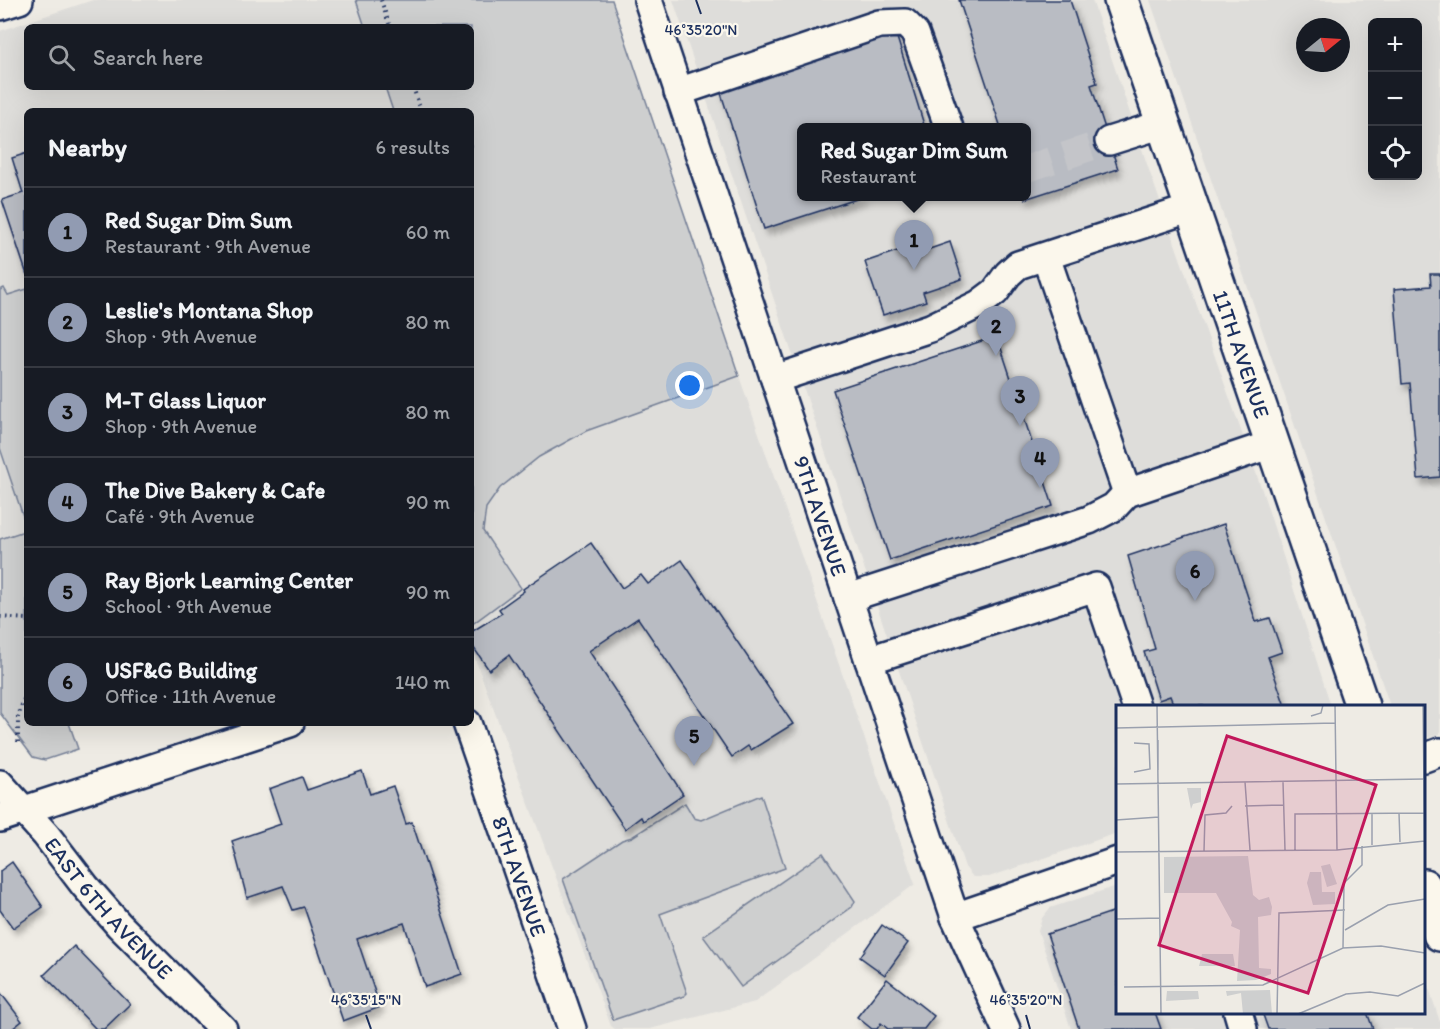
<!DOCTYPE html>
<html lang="en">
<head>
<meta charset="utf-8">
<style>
  :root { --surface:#171b24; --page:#20242c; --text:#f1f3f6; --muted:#9ea1a6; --line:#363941; --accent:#919bb2 }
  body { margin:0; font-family:Itim,sans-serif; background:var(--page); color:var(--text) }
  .controls { position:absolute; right:18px; top:18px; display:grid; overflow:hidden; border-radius:9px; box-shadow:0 6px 24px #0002 }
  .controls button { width:54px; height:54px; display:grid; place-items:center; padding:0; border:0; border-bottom:2px solid var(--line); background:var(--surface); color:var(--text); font:30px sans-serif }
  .compass { position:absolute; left:1296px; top:18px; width:54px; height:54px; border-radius:50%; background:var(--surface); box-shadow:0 6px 24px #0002; rotate:72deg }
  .you { position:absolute; left:690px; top:386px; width:21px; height:21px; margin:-15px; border:4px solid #fff; border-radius:50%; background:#1a73e8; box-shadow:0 0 0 9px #1a73e833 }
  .badge { display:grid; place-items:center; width:39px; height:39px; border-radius:50%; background:var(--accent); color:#111; font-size:20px; font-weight:700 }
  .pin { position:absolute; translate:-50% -50px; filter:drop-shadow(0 2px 3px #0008) }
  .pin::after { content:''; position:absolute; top:32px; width:21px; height:18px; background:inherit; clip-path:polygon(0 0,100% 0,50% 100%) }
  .popup { position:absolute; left:797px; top:123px; width:234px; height:78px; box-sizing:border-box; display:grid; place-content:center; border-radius:9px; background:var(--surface); filter:drop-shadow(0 2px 4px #0005); font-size:20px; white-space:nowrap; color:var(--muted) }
  .popup b { font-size:22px; color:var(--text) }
  .popup::after { content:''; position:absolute; left:50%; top:100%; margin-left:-12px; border:12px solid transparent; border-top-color:var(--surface) }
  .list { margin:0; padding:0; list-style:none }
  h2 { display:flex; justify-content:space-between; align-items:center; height:78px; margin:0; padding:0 24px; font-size:26px }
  h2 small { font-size:20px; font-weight:400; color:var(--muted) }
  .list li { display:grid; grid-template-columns:39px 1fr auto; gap:18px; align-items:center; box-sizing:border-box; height:90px; padding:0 24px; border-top:2px solid var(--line) }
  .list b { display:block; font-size:22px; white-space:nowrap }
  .list p { margin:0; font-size:20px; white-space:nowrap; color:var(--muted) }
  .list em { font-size:20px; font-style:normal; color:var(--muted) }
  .icon { flex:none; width:33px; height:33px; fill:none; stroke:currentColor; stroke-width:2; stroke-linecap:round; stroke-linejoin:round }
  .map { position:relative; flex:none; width:1440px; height:1029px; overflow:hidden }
  .search { position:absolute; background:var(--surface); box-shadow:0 6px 24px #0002; left:24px; top:24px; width:450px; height:66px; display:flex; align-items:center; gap:15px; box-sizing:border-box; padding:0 21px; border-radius:9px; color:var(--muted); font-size:22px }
  .panel { position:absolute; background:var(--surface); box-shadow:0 6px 24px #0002; left:24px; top:108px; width:450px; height:618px; border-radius:9px }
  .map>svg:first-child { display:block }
</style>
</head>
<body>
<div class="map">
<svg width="1440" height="1029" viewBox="0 0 1440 1029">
  <defs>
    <filter id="shadow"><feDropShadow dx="3.5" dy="6" stdDeviation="3" flood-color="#0004"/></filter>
  </defs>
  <rect width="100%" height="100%" fill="#eeebe4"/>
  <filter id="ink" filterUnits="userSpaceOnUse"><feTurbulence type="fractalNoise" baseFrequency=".0167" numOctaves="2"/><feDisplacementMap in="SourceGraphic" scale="12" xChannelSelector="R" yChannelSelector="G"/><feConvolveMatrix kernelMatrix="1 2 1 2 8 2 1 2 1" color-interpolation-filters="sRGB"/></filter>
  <g filter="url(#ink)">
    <g fill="#deddda" fill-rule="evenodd">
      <polygon points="93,0 356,0 365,27 27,27 27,87 385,87 393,111 27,111 27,530 0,539 0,31"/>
      <path d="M673,0h419l58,173 111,314 70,219h-213l-1,127 -128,44h-16l-8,-10zM802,128h224v68h-224z"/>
      <path d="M1150,0h290v734l-16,5v-33h-34zM1372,22h46v154h-46zM1305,27h36v36h-36z"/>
      <polygon points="739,376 915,884 755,1002 650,1029 615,1029 611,1026 471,648 471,625 521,587 483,531 486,508 500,488 539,457 586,431"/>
      <polygon points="1117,886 1118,1012 1424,1012 1424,973 1440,1022 1440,1029 1071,1029 1038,931 1042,918 1050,908"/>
    </g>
    <g fill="#cecfcf" stroke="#747f96" stroke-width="1.5">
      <polygon points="356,0 612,0 739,376 586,431 539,457 500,488 486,508 483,531 521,588 471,625 471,111 393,111 385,87 471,87 471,27 365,27"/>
      <polygon points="4,288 8,295 27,289 27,518 24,519 0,448 0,290"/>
      <polygon points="27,530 27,723 69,723 78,749 45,760 33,757 0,713 0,539"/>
      <polygon points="761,795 785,868 660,914 687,993 684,996 613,1020 563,879 622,840 632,837 685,803 694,818 701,820"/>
      <polygon points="823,853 855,901 852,907 741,987 703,936"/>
    </g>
    <g fill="#b9bcc3" stroke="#1b2f5e" stroke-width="1.5" filter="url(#shadow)">
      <polygon points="959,0 1070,0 1097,83 1091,85 1118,169 1025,199 1026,128 1001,128"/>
      <polygon points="895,31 925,128 802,128 802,196 866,196 764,229 719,87"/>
      <polygon points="27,153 27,275 2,200 23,193 12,158"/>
      <polygon points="950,242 962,279 923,292 926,301 883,315 865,262 909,247 912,255"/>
      <polygon points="1430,274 1440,274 1440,477 1418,479 1410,383 1402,384 1394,289 1431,286"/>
      <polygon points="997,336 1053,506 890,560 833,390"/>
      <polygon points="1224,524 1256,622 1270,618 1282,652 1268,657 1285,706 1174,706 1170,696 1159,700 1144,652 1155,649 1128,556"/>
      <polygon points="591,543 622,588 641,575 648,584 682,560 793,724 751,750 748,746 732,757 638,618 589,651 683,794 643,821 641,817 625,829 509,655 489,670 471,644 471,632 502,613 499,609 524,591 523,589"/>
      <polygon points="362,771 370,794 393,786 406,824 412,822 462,974 425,987 404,923 357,939 380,1007 343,1021 304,907 293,910 283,886 247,898 232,841 281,824 269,789 302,777 307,790"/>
      <polygon points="12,862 43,907 13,928 0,910 0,871"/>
      <polygon points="1118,910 1118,1012 1155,1012 1161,1029 1079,1029 1047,934"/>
      <polygon points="882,925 908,943 885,975 860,957"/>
      <polygon points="74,946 130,1004 104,1029 96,1029 44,975"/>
      <polygon points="887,979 934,1016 924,1029 888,1029 881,1023 877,1029 872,1029 857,1017"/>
      <polygon points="0,992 22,1021 12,1029 0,1029"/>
      <polygon points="1262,1012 1367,1012 1373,1029 1268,1029"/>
    </g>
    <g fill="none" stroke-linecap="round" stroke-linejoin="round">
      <polyline stroke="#c4c5c9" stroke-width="27" stroke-dasharray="27 14" stroke-linecap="butt" points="1026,169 1109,141"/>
      <defs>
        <g id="minor">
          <path id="s1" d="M648,0l307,917 51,112"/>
          <polyline points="0,6 19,0"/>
          <polyline points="678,92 879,24 905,23 915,33 949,128"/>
          <polyline points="1109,141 1163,124"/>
          <polyline points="1046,257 1127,493"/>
          <polyline points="775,379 930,328 979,304 995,292 1008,274 1018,265 1192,208"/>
          <polyline points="848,598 1089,520 1114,507 1127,493 1272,444"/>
          <polyline points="869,660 1096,587 1136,706"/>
          <path id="s2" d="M467,723l105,306"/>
          <polyline points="1424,758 1440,752"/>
          <path id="s3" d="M0,784l46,51 39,51 34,39 104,104"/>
          <polyline points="0,818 290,723"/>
          <polyline points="955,917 1118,861"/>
          <polyline points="1238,1012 1243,1029"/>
        </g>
        <g id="highway">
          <path id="s4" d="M1121,0l241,706"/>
          <polyline points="1424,886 1440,934"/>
        </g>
      </defs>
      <use href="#minor" stroke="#1b2f5e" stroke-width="32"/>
      <use href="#highway" stroke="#1b2f5e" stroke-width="38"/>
      <g stroke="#1b2f5e" stroke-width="4" stroke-dasharray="1.5 4.5" stroke-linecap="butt">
        <polyline points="381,0 390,27"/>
        <polyline points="413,87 421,111"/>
        <polyline points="0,617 27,619"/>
        <polyline points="18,742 18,717 27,690"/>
      </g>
      <use href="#minor" stroke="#fbf7ec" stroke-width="27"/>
      <use href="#highway" stroke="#fbf7ec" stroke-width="33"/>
    </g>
  </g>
  <path fill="none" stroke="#1b2f5e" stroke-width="2" d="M696,0l5,14M366,1015l5,14M1026,1015l4,14"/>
  <g text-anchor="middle" stroke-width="4.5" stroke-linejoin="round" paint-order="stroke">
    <g font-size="22" fill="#1b2f5e" stroke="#fbf7ec">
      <text dy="8" stroke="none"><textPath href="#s4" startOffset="374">11TH AVENUE</textPath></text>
      <text dy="8" stroke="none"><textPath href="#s1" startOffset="544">9TH AVENUE</textPath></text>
      <text dy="8" stroke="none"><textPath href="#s2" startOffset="162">8TH AVENUE</textPath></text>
      <text dy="8" stroke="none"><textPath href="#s3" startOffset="165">EAST 6TH AVENUE</textPath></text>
    </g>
  </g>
  <g transform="translate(1116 705)">
    <rect width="309" height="309" fill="#eeebe4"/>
    <path d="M71,83h14v14l-8,2 -2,5zM132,151l5,39 6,5 10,-3 3,10 -1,8 -13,2 1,51 12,1v5l-15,6 -19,1 3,-51 -9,-4 1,-4 -16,-29h-52v-36zM214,159l7,20 -10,3 -6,-21zM194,167h11l1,20h13v12l-22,1 -6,-22zM86,249h31l2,12h-36zM154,285l2,24h-29l-2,-21 -14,3 -1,-5zM51,286h31l1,8 -33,2z" fill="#cecfcf"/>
    <path fill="none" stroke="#9aa0ae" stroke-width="1.5" d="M41,0l4,309M219,0l2,145M307,0l2,166M195,11l10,-3 2,-8M0,23l219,-5M42,35v30M18,38l15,1 1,25 -16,3M129,77l5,68M167,77l2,68M0,79l309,-5M129,101l38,-1M256,108v32M283,108l1,29M0,115l43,-3M179,145v-36l129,-1M88,146l1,-36 21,-2 6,-7M0,147l221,-2 88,-9M0,214l44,-1M229,225l43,-25 37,-6M227,243l1,-65 18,-18v-19M8,282l139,-2 80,-37 38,-2 44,7M161,309l2,-101 66,-3M182,309l48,-20 24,-2 28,4 27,-13"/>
    <path fill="#c2185b" fill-opacity="0.15" stroke="#c2185b" stroke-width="3" d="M111,31l149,49 -68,208 -149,-48z"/>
    <rect width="309" height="309" fill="none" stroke="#1b2f5e" stroke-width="3"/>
  </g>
  <g font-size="15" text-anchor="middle" fill="#1b2f5e" stroke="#fbf7ec" stroke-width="4.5" stroke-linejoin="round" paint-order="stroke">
    <text x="701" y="35">46°35'20"N</text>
    <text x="366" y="1005">46°35'15"N</text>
    <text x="1026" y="1005">46°35'20"N</text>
  </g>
</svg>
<div class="controls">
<button>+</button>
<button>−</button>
<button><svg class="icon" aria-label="locate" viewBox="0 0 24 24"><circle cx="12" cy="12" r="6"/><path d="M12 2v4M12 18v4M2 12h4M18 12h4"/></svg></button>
</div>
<svg class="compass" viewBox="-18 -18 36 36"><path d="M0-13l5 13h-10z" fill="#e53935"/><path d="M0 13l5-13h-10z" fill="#9ea1a6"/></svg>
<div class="you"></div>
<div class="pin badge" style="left:914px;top:270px">1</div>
<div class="popup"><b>Red Sugar Dim Sum</b>Restaurant</div>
<div class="pin badge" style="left:996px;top:356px">2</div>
<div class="pin badge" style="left:1020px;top:426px">3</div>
<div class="pin badge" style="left:1040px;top:488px">4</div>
<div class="pin badge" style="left:694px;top:766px">5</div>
<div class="pin badge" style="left:1195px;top:601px">6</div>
<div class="search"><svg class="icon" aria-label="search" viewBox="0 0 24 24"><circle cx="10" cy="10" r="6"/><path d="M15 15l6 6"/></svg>Search here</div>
<section class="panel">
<h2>Nearby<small>6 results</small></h2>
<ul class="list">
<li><span class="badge">1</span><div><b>Red Sugar Dim Sum</b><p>Restaurant · 9th Avenue</p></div><em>60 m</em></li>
<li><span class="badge">2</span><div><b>Leslie's Montana Shop</b><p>Shop · 9th Avenue</p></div><em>80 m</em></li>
<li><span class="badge">3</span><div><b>M-T Glass Liquor</b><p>Shop · 9th Avenue</p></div><em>80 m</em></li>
<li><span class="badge">4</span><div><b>The Dive Bakery &amp; Cafe</b><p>Café · 9th Avenue</p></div><em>90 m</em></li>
<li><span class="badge">5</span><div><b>Ray Bjork Learning Center</b><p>School · 9th Avenue</p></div><em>90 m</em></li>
<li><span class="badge">6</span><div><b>USF&amp;G Building</b><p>Office · 11th Avenue</p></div><em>140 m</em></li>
</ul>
</section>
</div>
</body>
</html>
